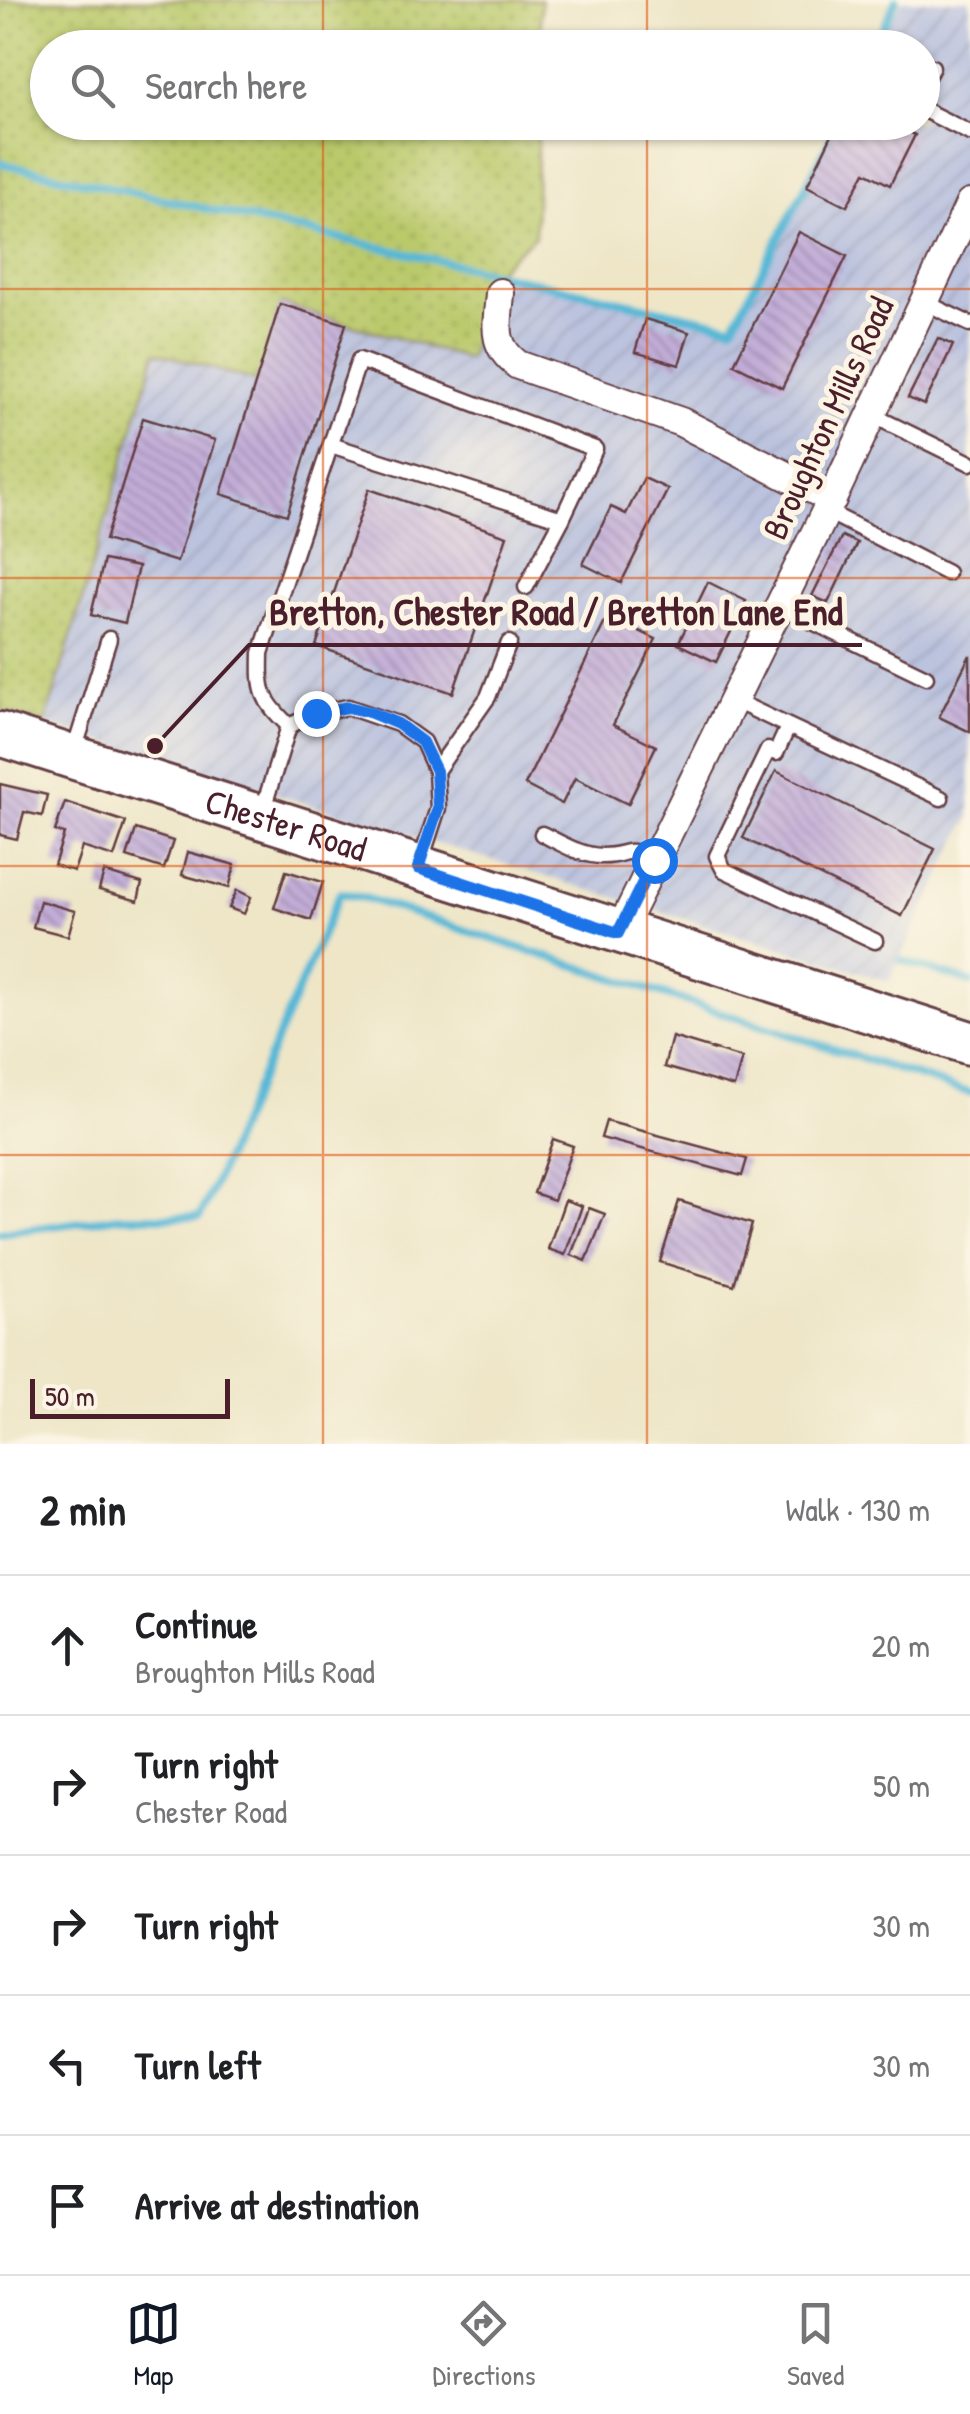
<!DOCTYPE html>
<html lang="en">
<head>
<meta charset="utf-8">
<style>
  :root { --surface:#fff; --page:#f2f2f2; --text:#202124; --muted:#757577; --line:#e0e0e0; --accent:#111827 }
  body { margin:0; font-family:"Patrick Hand",sans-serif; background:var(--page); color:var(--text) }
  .scale { position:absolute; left:30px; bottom:25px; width:200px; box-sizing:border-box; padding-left:10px; border:5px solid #4a1f2b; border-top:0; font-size:28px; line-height:35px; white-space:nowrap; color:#4a1f2b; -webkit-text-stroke:8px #fcf5e5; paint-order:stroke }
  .stop { position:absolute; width:30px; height:30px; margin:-22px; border:8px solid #1a73e8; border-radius:50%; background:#fff }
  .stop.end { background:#1a73e8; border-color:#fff; box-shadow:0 2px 10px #0008 }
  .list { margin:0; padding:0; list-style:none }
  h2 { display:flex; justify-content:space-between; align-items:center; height:130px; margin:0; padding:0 40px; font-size:42px }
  h2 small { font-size:32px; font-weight:400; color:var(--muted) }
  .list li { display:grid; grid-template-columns:65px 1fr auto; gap:30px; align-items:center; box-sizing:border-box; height:140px; padding:0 40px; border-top:2px solid var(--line) }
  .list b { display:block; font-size:38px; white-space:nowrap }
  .list p { margin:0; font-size:32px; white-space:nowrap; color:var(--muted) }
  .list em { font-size:32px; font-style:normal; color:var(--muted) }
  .icon { flex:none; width:55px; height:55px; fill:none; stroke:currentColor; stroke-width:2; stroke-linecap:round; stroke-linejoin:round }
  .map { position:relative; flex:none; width:970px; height:1444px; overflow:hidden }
  .search { position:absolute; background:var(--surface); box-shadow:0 2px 8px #0004; left:30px; right:30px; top:30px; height:110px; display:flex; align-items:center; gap:25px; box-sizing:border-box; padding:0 35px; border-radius:55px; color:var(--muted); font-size:38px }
  .sheet { height:830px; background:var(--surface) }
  nav { display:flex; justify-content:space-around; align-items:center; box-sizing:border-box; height:140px; border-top:2px solid var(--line); background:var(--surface); font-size:28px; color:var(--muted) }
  nav a { display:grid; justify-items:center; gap:5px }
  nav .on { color:var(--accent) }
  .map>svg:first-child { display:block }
</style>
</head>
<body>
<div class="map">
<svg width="970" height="1444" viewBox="0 0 970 1444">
  <defs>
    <pattern id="industrial-furrows" width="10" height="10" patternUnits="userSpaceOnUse" patternTransform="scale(2.5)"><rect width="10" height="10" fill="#bcc3de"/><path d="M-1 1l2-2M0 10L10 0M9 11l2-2" fill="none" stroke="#a3a7bf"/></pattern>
    <pattern id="grass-dots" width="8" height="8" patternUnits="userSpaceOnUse" patternTransform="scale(2.5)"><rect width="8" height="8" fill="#bac96b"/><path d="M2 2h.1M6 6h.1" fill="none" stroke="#a1ac5d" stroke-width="1.8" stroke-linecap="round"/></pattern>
    <pattern id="building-back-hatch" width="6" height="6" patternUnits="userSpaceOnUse" patternTransform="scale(2.5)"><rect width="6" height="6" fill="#c2add8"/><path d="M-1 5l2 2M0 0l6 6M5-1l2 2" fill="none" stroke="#a08caf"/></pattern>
  </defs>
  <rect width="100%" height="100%" fill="#fcf5e5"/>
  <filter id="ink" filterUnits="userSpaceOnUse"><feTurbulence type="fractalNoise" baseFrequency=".01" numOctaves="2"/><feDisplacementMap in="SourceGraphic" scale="20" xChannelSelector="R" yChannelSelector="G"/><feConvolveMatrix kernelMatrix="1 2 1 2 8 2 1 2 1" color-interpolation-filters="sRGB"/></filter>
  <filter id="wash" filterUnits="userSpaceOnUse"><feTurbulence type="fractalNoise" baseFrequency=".0048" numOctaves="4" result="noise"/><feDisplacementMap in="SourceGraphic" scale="40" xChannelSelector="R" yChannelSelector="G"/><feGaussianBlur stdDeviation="2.25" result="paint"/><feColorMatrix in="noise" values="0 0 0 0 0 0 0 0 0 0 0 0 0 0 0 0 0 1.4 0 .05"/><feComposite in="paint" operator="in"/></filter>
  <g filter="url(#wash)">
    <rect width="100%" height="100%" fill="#eee6c7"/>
    <polygon fill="url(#industrial-furrows)" points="902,0 970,0 970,816 889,981 45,724 157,351 280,304 494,273 733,326 838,123 922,122 922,48 877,47"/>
    <polygon fill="url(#grass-dots)" stroke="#82744b" stroke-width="2.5" points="0,0 541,0 540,47 48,48 48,122 538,123 535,236 494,273 468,359 281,304 259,382 156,352 45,724 0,710"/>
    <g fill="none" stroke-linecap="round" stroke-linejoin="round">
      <g stroke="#57b8d6" stroke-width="8">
        <polyline points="874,48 896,0"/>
        <polyline points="0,163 733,326 832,136"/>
        <polyline points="900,960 970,982"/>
        <polyline points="0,1233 119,1217 200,1217 340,893 365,898 970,1093"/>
      </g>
    </g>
    <g id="blocks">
      <g fill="url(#building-back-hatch)">
        <polygon points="838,122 889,122 915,135 890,185 865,172 847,206 807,186"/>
        <polygon points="799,232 847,256 782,388 734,364"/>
        <polygon points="280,304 346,324 287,515 221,494"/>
        <polygon points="645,319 689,332 679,365 635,352"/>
        <polygon points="938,338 953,345 924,405 908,398"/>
        <polygon points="143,418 215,440 177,562 105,540"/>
        <polygon points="644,478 668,489 621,583 583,564 611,507 626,514"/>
        <polygon points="369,489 507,536 453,693 316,646"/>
        <polygon points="842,536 857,543 828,603 812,596"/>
        <polygon points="104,560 138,567 125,623 91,615"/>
        <polygon points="708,582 746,601 716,662 678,644"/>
        <polygon points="608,616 656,639 613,725 656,746 628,804 575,778 562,804 525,785"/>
        <polygon points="970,655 970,732 939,717"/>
        <polygon points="776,771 935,849 902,916 743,838"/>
        <polygon points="0,784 47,795 42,816 24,812 17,839 0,835"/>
        <polygon points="65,802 126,822 114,857 82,847 74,871 54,865 64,834 55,831"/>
        <polygon points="136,829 173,841 164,869 127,857"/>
        <polygon points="188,852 235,865 229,888 182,875"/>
        <polygon points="286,871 323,882 311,920 274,908"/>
        <polygon points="104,872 142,883 138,901 99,890"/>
        <polygon points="237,890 251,897 244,914 229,908"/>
        <polygon points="40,901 75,911 68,936 33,927"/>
        <polygon points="672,1037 742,1058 734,1087 664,1067"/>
        <polygon points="606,1121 747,1159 742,1176 601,1138"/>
        <polygon points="553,1139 573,1146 554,1200 534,1193"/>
        <polygon points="565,1200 582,1206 565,1255 548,1249"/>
        <polygon points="679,1201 752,1224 734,1285 660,1262"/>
        <polygon points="589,1208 605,1214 586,1261 571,1255"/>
      </g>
    </g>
  </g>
  <g filter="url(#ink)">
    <use href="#blocks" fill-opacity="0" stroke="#633d42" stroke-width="2.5"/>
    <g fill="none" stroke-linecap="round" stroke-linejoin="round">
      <defs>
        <g id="lane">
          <polyline points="922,86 932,67"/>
          <polyline points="922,109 970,133"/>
          <polyline points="924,302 970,324"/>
          <polyline points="872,415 970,463"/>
          <polyline points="826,511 947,573"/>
          <polyline points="526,587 562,519"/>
          <polyline points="780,606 926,677"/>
          <polyline points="733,700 941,798"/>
          <polyline points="289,726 316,713 348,707 398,724 423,742 436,771 438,808 420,863"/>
          <polyline points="788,727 776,753 768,750 717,856 724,870 875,941"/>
          <polyline points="74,751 109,639"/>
          <polyline points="436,771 488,697 509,643"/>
          <path d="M262,812l27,-86c-28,-27 -29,-34 -28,-73l98,-293 236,89 -33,70 -231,-74"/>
          <path d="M542,834c19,9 39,22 60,22 30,0 18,-12 52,4"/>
        </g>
        <g id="street">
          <path d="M500,293c-2,31 -10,51 18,72l163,57 151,77"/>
          <polyline points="619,933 832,499 970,204"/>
        </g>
        <g id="primary">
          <path id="s1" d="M0,734l970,309"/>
        </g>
      </defs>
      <use href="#lane" stroke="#633d42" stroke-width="19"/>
      <use href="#street" stroke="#633d42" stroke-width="32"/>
      <use href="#primary" stroke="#633d42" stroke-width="48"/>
      <use href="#lane" stroke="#fff" stroke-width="14"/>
      <use href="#street" stroke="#fff" stroke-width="28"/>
      <use href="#primary" stroke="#fff" stroke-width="42"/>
    </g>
  </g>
  <g fill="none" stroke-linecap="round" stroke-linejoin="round" filter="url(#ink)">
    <polyline stroke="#1a73e8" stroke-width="12" points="316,713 348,707 369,712 398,724 422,742 436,771 438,808 418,868 618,933 654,860"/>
  </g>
  <path fill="none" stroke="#e0560e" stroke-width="2.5" stroke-opacity="0.55" d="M323,0v48M647,0v48M323,122v1322M647,122v1322M0,289h970M0,578h970M0,866h970M0,1155h970"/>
  <g text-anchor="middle" stroke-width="10" stroke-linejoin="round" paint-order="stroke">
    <g font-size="35" fill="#4a1f2b" stroke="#fcf5e5">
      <text transform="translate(828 418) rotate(-65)" y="12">Broughton Mills Road</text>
      <text dy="12" stroke="none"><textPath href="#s1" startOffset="300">Chester Road</textPath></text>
    </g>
  </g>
  <path fill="none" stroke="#4a1f2b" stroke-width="4" d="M155 746L249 645H862"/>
  <circle fill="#4a1f2b" stroke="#fcf5e5" stroke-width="4" cx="155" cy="746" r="10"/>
  <g font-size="38" text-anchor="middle" font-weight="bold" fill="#4a1f2b" stroke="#fcf5e5" stroke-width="10" stroke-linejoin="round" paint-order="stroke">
    <text x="556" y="625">Bretton, Chester Road / Bretton Lane End</text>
  </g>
</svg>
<div class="scale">50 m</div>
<div class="stop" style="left:654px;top:860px"></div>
<div class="stop end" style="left:316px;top:713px"></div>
<div class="search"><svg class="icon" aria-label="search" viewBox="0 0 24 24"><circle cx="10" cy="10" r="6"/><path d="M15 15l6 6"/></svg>Search here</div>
</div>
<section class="sheet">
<h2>2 min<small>Walk · 130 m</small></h2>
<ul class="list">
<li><svg class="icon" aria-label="ahead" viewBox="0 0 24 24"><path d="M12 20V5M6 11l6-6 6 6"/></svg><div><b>Continue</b><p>Broughton Mills Road</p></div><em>20 m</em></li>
<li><svg class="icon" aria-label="right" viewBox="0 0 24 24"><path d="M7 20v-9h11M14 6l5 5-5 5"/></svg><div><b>Turn right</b><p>Chester Road</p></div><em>50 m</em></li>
<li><svg class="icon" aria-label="right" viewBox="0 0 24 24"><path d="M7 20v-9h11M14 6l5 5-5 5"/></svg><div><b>Turn right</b></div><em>30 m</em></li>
<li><svg class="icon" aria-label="left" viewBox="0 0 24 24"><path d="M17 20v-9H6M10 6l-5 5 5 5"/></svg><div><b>Turn left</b></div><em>30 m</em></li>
<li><svg class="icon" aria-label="arrive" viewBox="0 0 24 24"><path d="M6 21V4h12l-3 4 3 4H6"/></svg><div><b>Arrive at destination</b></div></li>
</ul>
</section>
<nav>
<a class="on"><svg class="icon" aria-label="map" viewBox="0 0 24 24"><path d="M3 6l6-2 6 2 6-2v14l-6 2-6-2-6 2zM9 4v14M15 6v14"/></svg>Map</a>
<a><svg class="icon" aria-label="directions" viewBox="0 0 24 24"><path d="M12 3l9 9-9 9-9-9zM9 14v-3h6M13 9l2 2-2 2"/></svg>Directions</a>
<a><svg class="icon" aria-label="saved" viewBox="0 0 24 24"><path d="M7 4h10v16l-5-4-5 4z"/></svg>Saved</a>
</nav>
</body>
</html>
